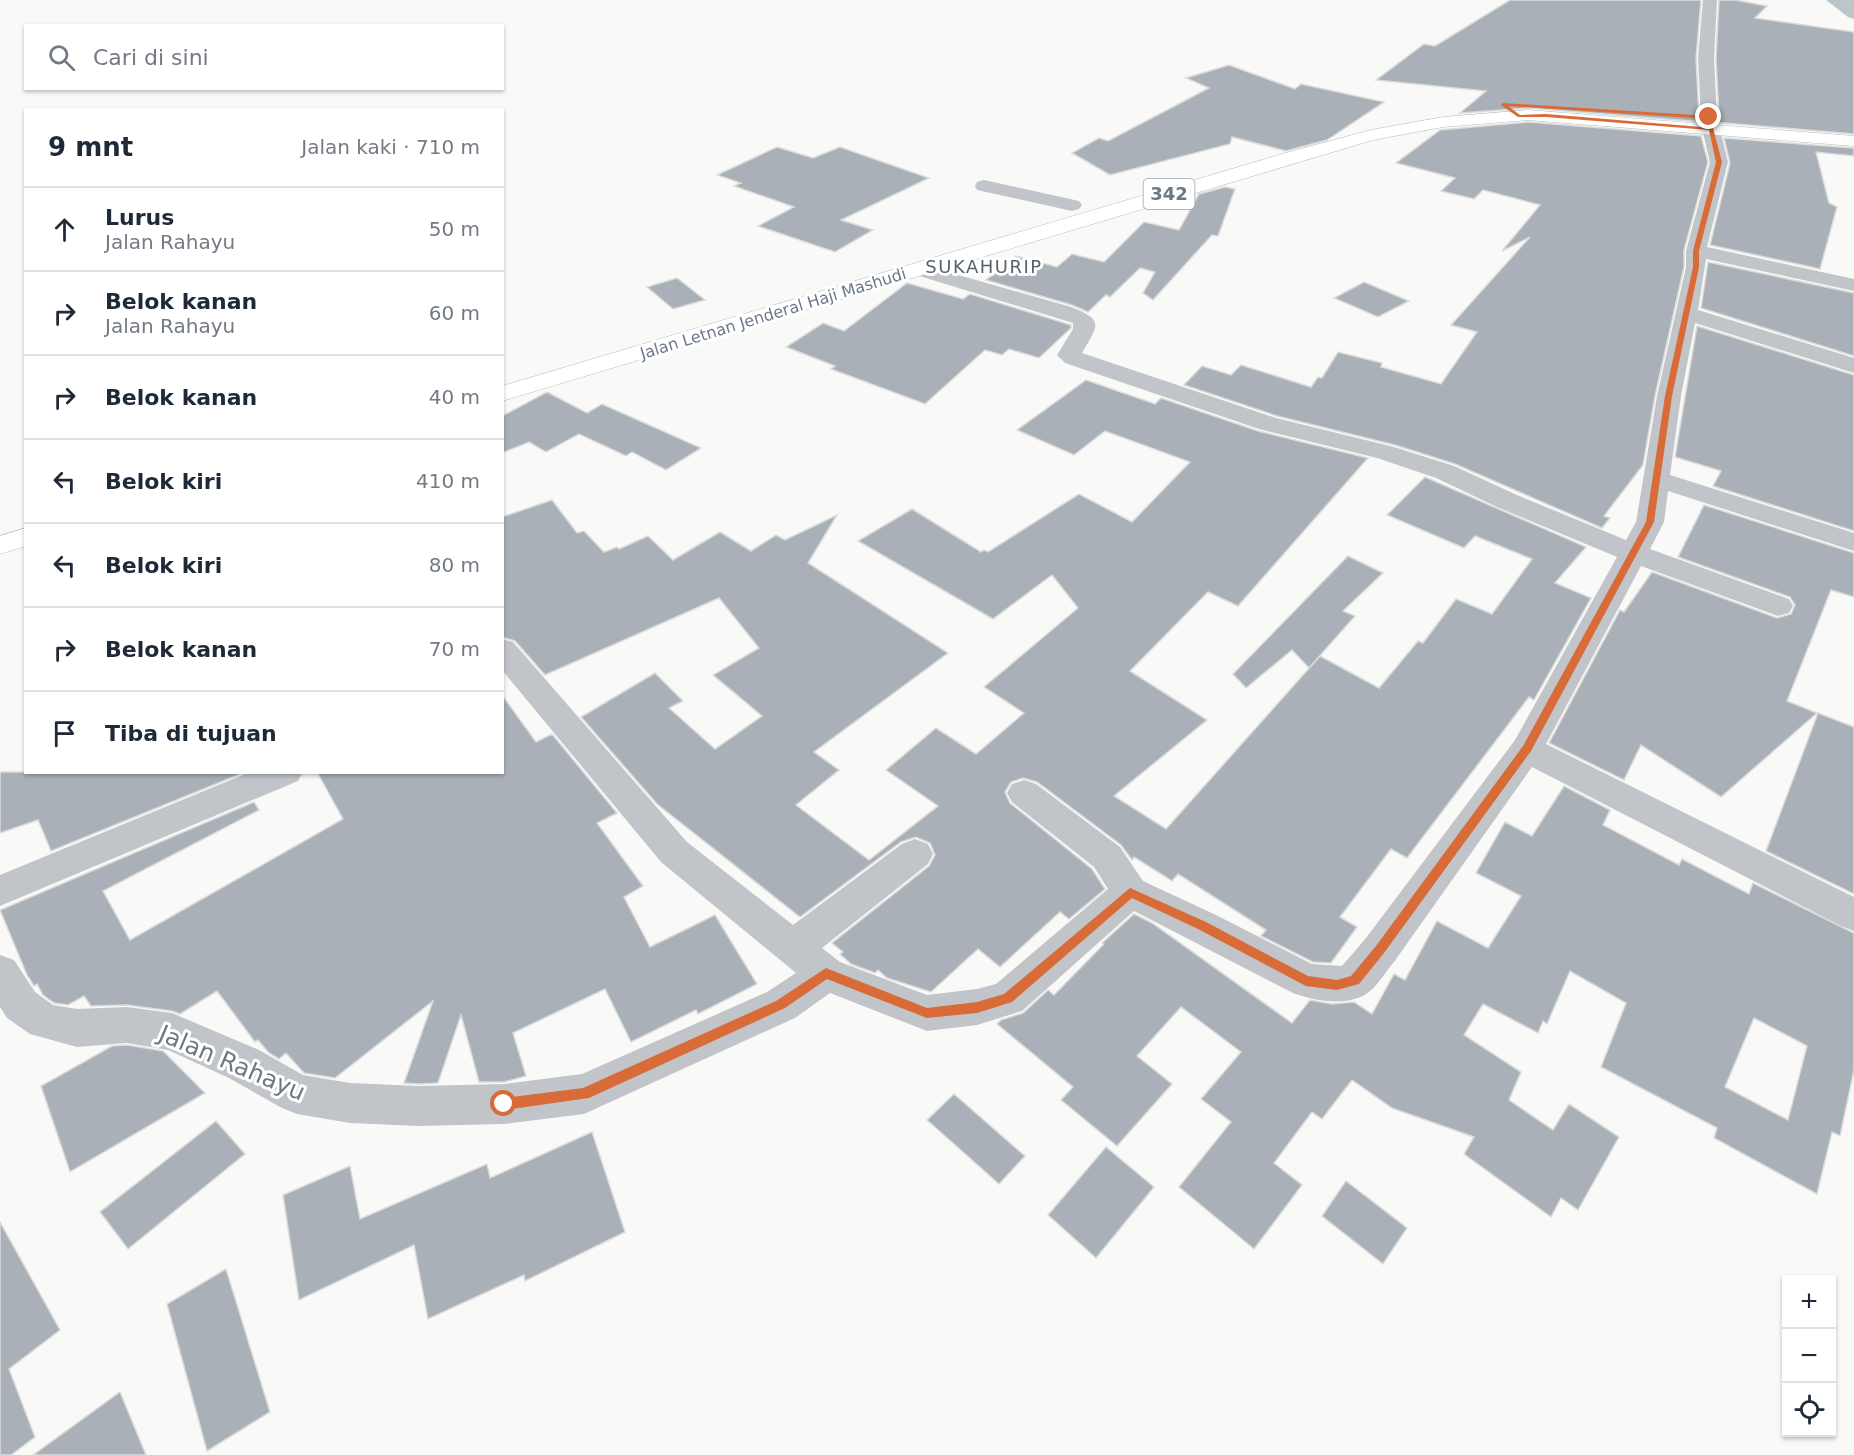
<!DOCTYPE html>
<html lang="id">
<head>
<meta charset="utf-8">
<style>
  :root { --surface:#fff; --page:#f2f2f3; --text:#1f2937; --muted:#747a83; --line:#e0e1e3 }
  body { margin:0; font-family:"DejaVu Sans",sans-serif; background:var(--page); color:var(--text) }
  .controls { position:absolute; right:18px; bottom:18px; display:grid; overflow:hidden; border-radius:0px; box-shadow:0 2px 4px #0004 }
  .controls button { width:54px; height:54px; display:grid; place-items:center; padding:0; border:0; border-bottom:2px solid var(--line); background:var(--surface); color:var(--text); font:30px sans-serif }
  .stop { position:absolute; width:18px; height:18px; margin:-14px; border:4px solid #d96b38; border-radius:50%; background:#fff }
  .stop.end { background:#d96b38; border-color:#fff; box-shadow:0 2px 6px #0008 }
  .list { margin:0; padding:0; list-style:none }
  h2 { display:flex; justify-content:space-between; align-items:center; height:78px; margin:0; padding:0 24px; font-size:26px }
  h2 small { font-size:20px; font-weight:400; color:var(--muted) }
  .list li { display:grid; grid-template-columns:39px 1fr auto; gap:18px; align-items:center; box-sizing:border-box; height:84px; padding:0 24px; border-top:2px solid var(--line) }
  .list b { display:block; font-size:22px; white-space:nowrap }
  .list p { margin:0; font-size:20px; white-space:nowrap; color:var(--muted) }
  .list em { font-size:20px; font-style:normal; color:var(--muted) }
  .icon { flex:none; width:33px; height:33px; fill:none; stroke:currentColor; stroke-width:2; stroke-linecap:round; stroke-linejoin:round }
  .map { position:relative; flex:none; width:1854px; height:1455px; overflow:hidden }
  .search { position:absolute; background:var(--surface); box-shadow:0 2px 4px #0004; left:24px; top:24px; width:480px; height:66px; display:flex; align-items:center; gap:15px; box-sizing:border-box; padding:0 21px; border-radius:0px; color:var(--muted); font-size:22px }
  .panel { position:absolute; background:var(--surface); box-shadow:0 2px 4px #0004; left:24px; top:108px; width:480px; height:666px; border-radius:0px }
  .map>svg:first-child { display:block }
</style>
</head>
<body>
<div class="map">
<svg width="1854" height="1455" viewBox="0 0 1854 1455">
  <rect width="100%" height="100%" fill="#f9faf8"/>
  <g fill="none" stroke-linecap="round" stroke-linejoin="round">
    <polygon fill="#bbc5ca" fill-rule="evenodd" points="1826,0 1844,0 1854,7 1854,19 1848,17"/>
  </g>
  <g fill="#a9b0b7" stroke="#dbdcda" stroke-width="1.5" fill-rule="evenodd">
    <polygon points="1510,0 1701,0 1696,58 1699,117 1704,122 1528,108 1460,113 1486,91 1376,80 1424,44 1435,46"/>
    <polygon points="1719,0 1735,0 1767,6 1755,18 1854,32 1854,134 1713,122 1719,117 1716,58"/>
    <polygon points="1229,65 1295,89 1301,84 1384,102 1327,140 1286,151 1232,137 1230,144 1110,175 1072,153 1099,138 1108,141 1209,88 1186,78"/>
    <polygon points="1528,122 1701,136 1708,162 1684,250 1684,267 1655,396 1643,465 1604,516 1610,518 1602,528 1455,464 1395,445 1277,416 1184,385 1202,366 1231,375 1241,365 1311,387 1318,377 1322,378 1338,352 1382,363 1381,367 1441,384 1477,332 1451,325 1530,237 1502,251 1540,205 1483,190 1474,199 1441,191 1455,178 1396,163 1440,130"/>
    <polygon points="1724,138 1854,148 1854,156 1816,152 1829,203 1837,207 1820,269 1710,245 1730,163"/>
    <polygon points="777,147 813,158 840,147 929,178 841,220 873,230 835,252 758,226 794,207 734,186 741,183 717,175"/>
    <polygon points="1225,187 1235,189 1218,236 1212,235 1153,300 1143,293 1155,272 1140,268 1110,297 1106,295 1088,312 1072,305 986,280 1016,256 1057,267 1072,254 1104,262 1144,222 1179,230 1199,194"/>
    <polygon points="1708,262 1854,293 1854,356 1701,308"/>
    <polygon points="677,278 705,300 673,309 647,287"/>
    <polygon points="1364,282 1409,301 1378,317 1334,298"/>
    <polygon points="907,283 963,299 970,294 1071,325 1071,328 1039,358 1009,349 1002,355 985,350 925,404 831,369 835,366 786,347 823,323 844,331"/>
    <polygon points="1697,326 1854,375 1854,531 1713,486 1721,471 1675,457"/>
    <polygon points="1086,380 1155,404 1161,398 1258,431 1368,458 1238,606 1208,592 1130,671 1207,720 1114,796 1166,829 1320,656 1379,688 1418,641 1423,643 1456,599 1492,614 1532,559 1475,536 1464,548 1387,515 1425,477 1586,547 1555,583 1591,598 1534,700 1529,697 1407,858 1391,849 1340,917 1357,927 1331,963 1313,962 1261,936 1266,930 1178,874 1172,881 1134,857 1132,860 1121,845 1037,782 1023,778 1011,782 1005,792 1010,803 1092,869 1105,889 1069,919 1060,912 1000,967 978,949 931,992 887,978 878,970 875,973 851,964 840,954 843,952 832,943 929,866 935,855 930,843 916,837 901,842 800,917 657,804 581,717 655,673 683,701 669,708 715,749 762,716 713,675 759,648 719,598 545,675 515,641 502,637 502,517 552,500 577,533 584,531 604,552 617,547 619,549 648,536 673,560 720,532 751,551 776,535 785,540 837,515 808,563 948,653 814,752 839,770 796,805 869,860 938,806 886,770 936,728 976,754 1024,713 984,687 1078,608 1052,575 993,619 858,541 912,509 981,552 984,550 988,552 1079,494 1132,522 1190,462 1105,431 1074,455 1017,430"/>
    <polygon points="547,392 587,413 602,404 701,448 666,470 632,452 626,456 579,434 546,452 529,442 502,453 502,416"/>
    <polygon points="1704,505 1854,553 1854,597 1831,590 1787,701 1817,713 1721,797 1641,745 1624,780 1549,743 1620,610 1624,612 1652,572 1777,618 1791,614 1795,605 1790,597 1678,557"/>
    <polygon points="1348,556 1383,573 1343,611 1355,616 1309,668 1292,650 1246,688 1233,674"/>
    <polygon points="502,695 536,742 552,734 617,813 597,823 643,886 624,897 650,947 715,915 757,984 698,1014 696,1010 631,1042 605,989 513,1033 526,1076 504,1082 479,1082 461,1015 438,1083 419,1084 404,1083 433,1001 335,1078 304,1073 286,1053 279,1059 269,1053 258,1040 255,1042 217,991 180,1014 172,1011 127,1005 91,1006 84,996 68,1005 54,1003 43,995 37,984 34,986 27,975 0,910 254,802 259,810 103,891 130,940 343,819 317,772 502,772"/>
    <polygon points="1818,713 1854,727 1854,894 1766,851"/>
    <polygon points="0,772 237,772 238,775 51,851 38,820 0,833"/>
    <path d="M1564,786l46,24 -7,15 76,40 3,-6 67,35 4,-11 101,50v137l-14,66 -8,-4 -15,62 -103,-56 3,-10 -116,-61 25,-64 -56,-32 -23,53 -4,-3 -5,12 -55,-29 -19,31 57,37 -12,28 44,30 16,-26 50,33 -41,73 -17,-12 -10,19 -87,-63 10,-17 -82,-29 -40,-28 -30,39 -10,-7 -38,51 28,22 -48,64 -75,-62 52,-65 -30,-23 40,-47 -60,-45 -44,49 35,28 -55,62 -56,-46 12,-13 -76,-63 4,-4 22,-7 25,-23 6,5 50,-51 -2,-1 32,-29 18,9 140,100 18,-23 22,4 22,-2 18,12 22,-40 11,6 32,-59 51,27 33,-52 -45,-23 29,-51 27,14zM1754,1018l53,28 -19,74 -63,-33z"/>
    <polygon points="127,1045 163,1051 205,1093 70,1172 41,1086 112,1046"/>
    <polygon points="954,1094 1025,1156 999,1184 927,1120"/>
    <polygon points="216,1121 245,1154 128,1249 100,1212"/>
    <polygon points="592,1132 625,1232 525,1281 524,1275 428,1319 414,1245 299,1300 283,1195 350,1166 360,1219 487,1164 490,1178"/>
    <polygon points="1106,1147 1154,1187 1096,1258 1048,1215"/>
    <polygon points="1346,1181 1407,1228 1383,1264 1322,1216"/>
    <polygon points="0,1222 60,1330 9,1369 35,1437 11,1455 0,1455"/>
    <polygon points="226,1269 270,1412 207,1451 167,1304"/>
    <polygon points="120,1392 146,1455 33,1455"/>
  </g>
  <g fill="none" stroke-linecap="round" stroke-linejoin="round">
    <defs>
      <g id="primary">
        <polygon points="1528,110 1854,136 1854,146 1528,120 1443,127 1373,140 502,401 502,386 1282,154 1371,130 1443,117"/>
        <polygon points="26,528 26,546 0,554 0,536"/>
      </g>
    </defs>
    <use href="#primary" stroke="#b5b9be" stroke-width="1"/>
    <g fill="#c1c5c9" fill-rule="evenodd">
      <polygon points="1703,0 1717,0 1714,58 1717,117 1709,122 1701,117 1698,58"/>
      <polygon points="1837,0 1854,0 1854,10"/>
      <path d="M1711,124l6,1 3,4 8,33 -21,85 147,32v12l-148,-32 -8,51 156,48v15l-159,-50 -14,73 -11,79 184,58v18l-186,-60 -4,31 -14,27 139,50 4,7 -4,7 -11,3 -137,-50 -95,178 308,153v34l-13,-5 -309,-159 -138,195c-8,9 -15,22 -24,29 -20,17 -55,10 -77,2l-159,-82 -112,100 -45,14 -50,6 -97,-38 -35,25 -211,96 -80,10 -85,2 -69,-3 -53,-9 -15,-6 -53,-30 -61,-28 -41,-7 -50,4 -47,-13 -23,-16 -7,-11v-52l14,5 21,32 18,13 24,4 50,-2 45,6 87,37 44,25 47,8 69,3 85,-2 78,-10 185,-82 29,-19 -135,-111 -159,-192v-31l11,3 174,200 106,83 109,-81 13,-5 13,5 5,10 -5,10 -106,84 18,14 87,33 50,-6 19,-5 112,-95 -14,-22 -82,-65 -5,-9 5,-9 12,-4 12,4 84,63 23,34 73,34 96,49 30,2 24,-28 149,-198 102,-183 -120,-50 -61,-29 -59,-20 -118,-29 -194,-66 -8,-8 16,-26v-6l-160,-49 -3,-4 3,-4 7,-2 151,43c34,13 27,18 11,46l194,65 118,29 60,19 63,29 109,45 10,-18 21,-126 29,-129v-16l24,-89 -8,-33 3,-4z"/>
      <polygon points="984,180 1079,201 1082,205 1079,209 1072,211 977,190 975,186 977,182"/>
      <polygon points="250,772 303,772 298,781 0,906 0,875"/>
    </g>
    <use href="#primary" fill="#fff" fill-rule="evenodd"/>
  </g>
  <polygon fill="#d96b38" points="1503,103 1711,116 1709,119 1508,106 1520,115 1546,114 1713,128 1722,162 1699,251 1699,267 1672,396 1654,522 1531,751 1384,953 1359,984 1337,990 1306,986 1198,929 1132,898 1012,1002 977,1013 927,1018 827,979 785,1008 589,1098 504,1110 500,1108 498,1104 500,1100 504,1098 583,1088 776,1001 826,968 927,1008 977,1002 1004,994 1130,888 1206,922 1308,976 1337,980 1351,976 1376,946 1523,746 1646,522 1665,396 1693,267 1693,251 1716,162 1709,130 1546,117 1518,117 1501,105"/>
  <g text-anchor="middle" stroke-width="6" stroke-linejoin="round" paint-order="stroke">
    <g font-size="16" fill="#6b7887" stroke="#fff">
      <text transform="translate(773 313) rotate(-17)" y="6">Jalan Letnan Jenderal Haji Mashudi</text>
    </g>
    <rect fill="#fff" stroke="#97a0ab" stroke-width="1.5" x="1143.5" y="179" width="51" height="30" rx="4.5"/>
    <g font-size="18" font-weight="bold" fill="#6b7887">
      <text x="1169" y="200">342</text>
    </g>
    <g font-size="18" letter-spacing="1.5" fill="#58626c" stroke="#fff">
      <text x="984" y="273">SUKAHURIP</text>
    </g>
    <g font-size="24" fill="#6b7887" stroke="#fff">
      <text transform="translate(232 1063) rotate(23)" y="8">Jalan Rahayu</text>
    </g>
  </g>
</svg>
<div class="controls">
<button>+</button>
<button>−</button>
<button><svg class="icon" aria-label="locate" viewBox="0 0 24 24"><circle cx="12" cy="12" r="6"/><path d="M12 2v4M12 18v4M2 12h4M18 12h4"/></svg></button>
</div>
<div class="stop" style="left:504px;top:1104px"></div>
<div class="stop end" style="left:1709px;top:117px"></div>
<div class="search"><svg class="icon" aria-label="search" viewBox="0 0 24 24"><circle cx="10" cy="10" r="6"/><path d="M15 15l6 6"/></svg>Cari di sini</div>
<section class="panel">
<h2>9 mnt<small>Jalan kaki · 710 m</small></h2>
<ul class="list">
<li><svg class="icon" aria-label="ahead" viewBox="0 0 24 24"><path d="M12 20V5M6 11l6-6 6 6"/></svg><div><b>Lurus</b><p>Jalan Rahayu</p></div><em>50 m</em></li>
<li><svg class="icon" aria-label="right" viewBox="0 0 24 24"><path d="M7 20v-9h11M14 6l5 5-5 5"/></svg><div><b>Belok kanan</b><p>Jalan Rahayu</p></div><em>60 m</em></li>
<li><svg class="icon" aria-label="right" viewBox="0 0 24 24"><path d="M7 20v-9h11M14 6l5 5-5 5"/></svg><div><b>Belok kanan</b></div><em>40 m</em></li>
<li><svg class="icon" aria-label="left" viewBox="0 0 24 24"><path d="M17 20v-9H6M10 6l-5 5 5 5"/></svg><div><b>Belok kiri</b></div><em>410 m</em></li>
<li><svg class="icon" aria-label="left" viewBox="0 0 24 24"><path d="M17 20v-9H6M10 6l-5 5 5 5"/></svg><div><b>Belok kiri</b></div><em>80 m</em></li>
<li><svg class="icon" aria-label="right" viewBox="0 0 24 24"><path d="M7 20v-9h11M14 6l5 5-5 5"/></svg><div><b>Belok kanan</b></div><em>70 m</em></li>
<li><svg class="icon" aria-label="arrive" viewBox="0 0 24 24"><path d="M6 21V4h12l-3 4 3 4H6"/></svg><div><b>Tiba di tujuan</b></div></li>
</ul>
</section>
</div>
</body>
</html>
